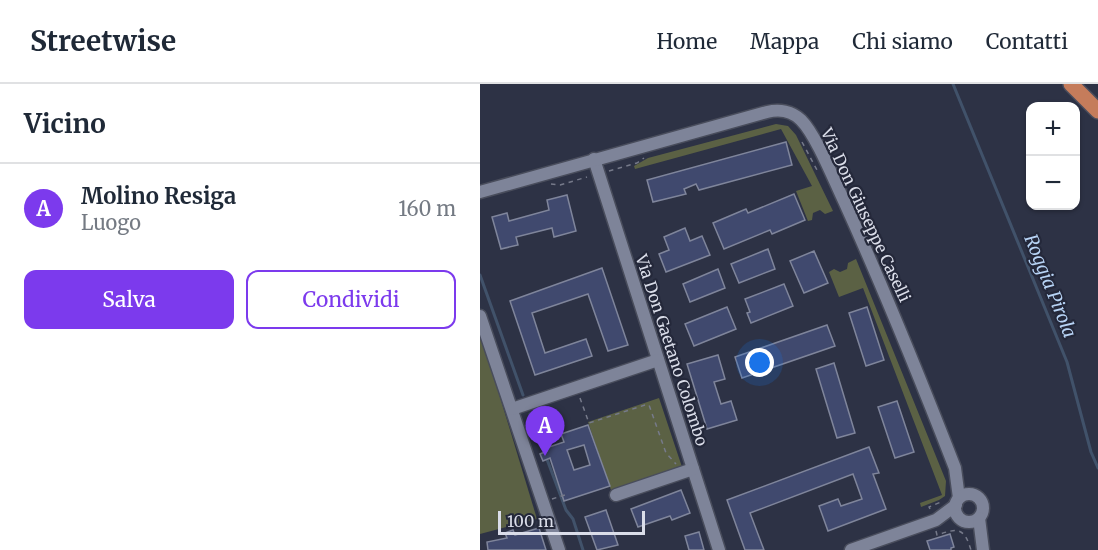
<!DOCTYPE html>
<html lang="it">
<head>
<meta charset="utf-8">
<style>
  :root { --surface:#fff; --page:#f2f2f3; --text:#1f2937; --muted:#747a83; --line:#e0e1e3; --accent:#7c3aed }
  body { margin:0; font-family:Merriweather,serif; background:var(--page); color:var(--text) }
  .controls { position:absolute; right:18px; top:18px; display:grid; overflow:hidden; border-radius:12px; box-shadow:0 2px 4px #0004 }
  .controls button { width:54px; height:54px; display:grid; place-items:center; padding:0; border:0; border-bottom:2px solid var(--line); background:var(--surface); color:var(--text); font:30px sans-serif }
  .scale { position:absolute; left:18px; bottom:15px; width:147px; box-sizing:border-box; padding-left:6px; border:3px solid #dadde9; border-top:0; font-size:16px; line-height:21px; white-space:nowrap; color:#dadde9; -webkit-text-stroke:4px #24283a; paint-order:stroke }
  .you { position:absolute; left:280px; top:279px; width:21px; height:21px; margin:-15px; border:4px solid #fff; border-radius:50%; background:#1a73e8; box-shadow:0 0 0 9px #1a73e833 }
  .badge { display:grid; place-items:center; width:39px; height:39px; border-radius:50%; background:var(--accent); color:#fff; font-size:20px; font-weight:700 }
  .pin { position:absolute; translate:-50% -50px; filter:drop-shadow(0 2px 3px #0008) }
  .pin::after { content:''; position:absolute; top:32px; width:21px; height:18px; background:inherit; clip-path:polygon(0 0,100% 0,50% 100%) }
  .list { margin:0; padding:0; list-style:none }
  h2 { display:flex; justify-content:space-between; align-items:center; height:78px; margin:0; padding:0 24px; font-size:26px }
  h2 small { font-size:20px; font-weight:400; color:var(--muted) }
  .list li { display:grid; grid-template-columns:39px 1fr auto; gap:18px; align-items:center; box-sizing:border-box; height:90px; padding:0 24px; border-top:2px solid var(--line) }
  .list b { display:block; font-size:22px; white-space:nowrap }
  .list p { margin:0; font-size:20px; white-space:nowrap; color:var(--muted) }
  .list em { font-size:20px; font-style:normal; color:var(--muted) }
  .actions { display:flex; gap:12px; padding:18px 24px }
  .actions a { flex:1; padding:14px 0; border:2px solid var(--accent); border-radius:12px; text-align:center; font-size:21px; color:var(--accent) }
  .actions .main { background:var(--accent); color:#fff }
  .map { position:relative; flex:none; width:618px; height:466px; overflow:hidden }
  header { display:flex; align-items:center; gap:36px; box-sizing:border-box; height:84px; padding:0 30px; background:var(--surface); border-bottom:2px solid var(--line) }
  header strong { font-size:28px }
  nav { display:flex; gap:33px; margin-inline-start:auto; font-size:21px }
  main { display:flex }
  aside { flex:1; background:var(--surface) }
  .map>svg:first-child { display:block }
</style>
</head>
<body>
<header>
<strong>Streetwise</strong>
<nav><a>Home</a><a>Mappa</a><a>Chi siamo</a><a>Contatti</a></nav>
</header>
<main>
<aside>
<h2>Vicino<small></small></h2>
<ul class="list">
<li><span class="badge">A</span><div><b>Molino Resiga</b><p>Luogo</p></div><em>160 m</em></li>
</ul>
<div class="actions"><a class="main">Salva</a><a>Condividi</a></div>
</aside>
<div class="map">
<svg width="618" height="466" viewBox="0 0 618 466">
  <rect width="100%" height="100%" fill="#2d3245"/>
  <g fill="#5b6144">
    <polygon points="296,40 308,42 316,51 353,127 345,130 340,126 333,129 332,136 328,137 316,107 332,102 301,45 155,85 154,82 168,74"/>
    <polygon points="376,175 466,397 465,412 459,416 441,423 440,419 462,411 383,204 359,213 349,188 354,185 360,188 367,185 368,179"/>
    <polygon points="0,247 57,435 0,450"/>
    <polygon points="179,314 204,389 133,412 108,338"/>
  </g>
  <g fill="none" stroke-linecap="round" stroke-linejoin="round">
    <g stroke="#41526a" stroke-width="3">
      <polyline points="473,0 587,278 611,368 618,384"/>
      <polyline points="0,191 43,311"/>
      <polyline points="50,330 86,426 93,435 103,466"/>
    </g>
  </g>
  <g fill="#40496e" stroke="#7f859b" stroke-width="1.5" fill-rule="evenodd">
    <polygon points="306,58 312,81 219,106 216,100 204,105 206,110 173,118 167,96"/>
    <polygon points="314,110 325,136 292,150 290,146 244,165 233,139 266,125 268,129"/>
    <polygon points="87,111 96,147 74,153 72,144 36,153 38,161 21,165 12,133 27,129 29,137 69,126 67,116"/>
    <polygon points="205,144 210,157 222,152 230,171 186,188 179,170 189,166 184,153"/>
    <polygon points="288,165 295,185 259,199 251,180"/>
    <polygon points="334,167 348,199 324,209 310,177"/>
    <polygon points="122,184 148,261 128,267 108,210 52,229 65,269 106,255 112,272 55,291 30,217"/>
    <polygon points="238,185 245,204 210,218 203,200"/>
    <polygon points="304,200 313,222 271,239 267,229 270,228 265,215"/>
    <polygon points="247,223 256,245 214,262 205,240"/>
    <polygon points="387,223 404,276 386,282 369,229"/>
    <polygon points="347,241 355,262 262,294 255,273"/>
    <polygon points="238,271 245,295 234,298 241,320 251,317 257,336 227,345 207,280"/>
    <polygon points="354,279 375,349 357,354 336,285"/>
    <polygon points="417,317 434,368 415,374 398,323"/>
    <path d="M108,341l22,61 -46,15 -14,-43 -7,3 -3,-7 7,-3 -1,-3 18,-6 -3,-8zM104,361l6,20 -16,5 -7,-20z"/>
    <polygon points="389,363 399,389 393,390 406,425 348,447 339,422 358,415 361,422 382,415 373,390 270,429 284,466 265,466 247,416"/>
    <polygon points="201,406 210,429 192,436 190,432 158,443 151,425"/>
    <polygon points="126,426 138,461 117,466 105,433"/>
    <polygon points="59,444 66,466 8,466 7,458 27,454 25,449 33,446 35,451"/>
    <polygon points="219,448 224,466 209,466 205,452"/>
    <polygon points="470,450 474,463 471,464 471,466 450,466 447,457"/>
  </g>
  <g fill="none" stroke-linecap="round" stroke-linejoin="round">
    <defs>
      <g id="minor">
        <polyline points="114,75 239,466"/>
        <path d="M0,108l287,-80c12,-3 25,-1 34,8 15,15 33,60 43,81 40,88 76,177 111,267l4,30"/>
        <polyline points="0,232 79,466"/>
        <polyline points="32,325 178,276"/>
        <circle cx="489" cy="424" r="14"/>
        <polyline points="136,411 213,385"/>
        <polyline points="499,434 503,466"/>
        <polyline points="371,466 456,436 476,421"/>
      </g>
      <polyline id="major" points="591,0 618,27"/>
    </defs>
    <use href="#minor" stroke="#494d5c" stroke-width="15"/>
    <use href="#major" stroke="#494d5c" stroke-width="18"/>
    <g stroke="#767a8a" stroke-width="1.5" stroke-dasharray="4.5 4.5" stroke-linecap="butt">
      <polyline points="322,58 337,86"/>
      <polyline points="129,87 157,79 164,74"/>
      <polyline points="71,100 80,101 107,93"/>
      <polyline points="100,314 109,339 165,321 169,321 186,369 196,380"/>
      <polyline points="72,415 88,410"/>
      <polyline points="450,425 449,423 461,418"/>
      <path d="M456,447l1,4c21,-7 27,-8 34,15"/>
    </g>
    <use href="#minor" stroke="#7e8499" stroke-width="12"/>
    <use href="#major" stroke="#c57c5b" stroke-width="15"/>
  </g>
  <g text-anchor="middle" stroke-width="4.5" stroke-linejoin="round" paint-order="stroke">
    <g font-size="16" fill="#dadde9" stroke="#24283a">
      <text transform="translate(386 131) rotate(65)" y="6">Via Don Giuseppe Caselli</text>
      <text transform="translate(192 266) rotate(72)" y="6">Via Don Gaetano Colombo</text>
    </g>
    <g font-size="18" font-style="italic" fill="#b7d3f5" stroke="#24283a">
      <text transform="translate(570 202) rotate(68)" y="6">Roggia Pirola</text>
    </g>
  </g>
</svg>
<div class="controls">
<button>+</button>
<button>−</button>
</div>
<div class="scale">100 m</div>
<div class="you"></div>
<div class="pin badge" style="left:65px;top:372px">A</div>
</div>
</main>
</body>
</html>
